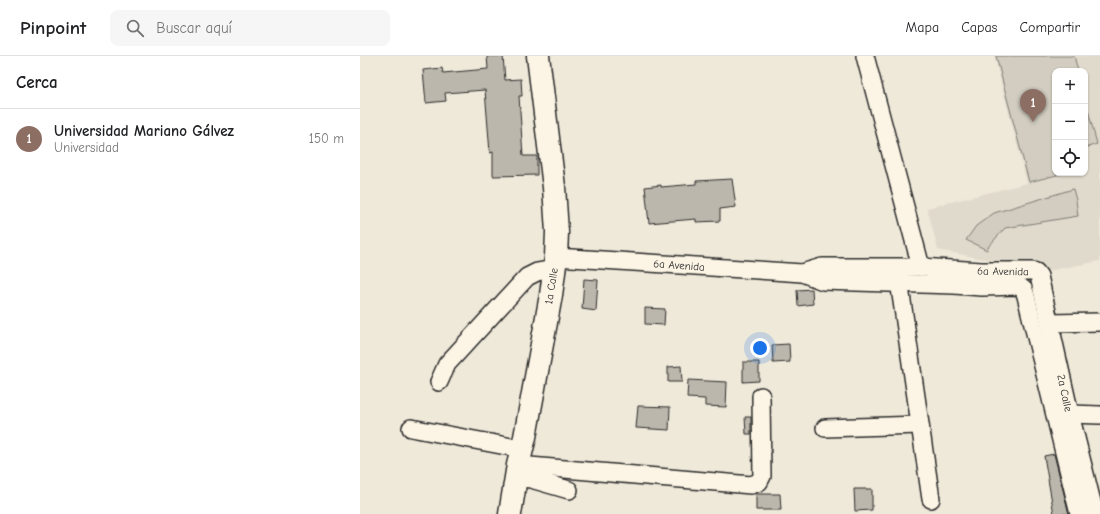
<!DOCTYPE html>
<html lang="es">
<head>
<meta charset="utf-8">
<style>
  :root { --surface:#fff; --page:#f6f6f6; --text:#202124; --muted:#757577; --line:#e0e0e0; --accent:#d1495b }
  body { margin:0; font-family:"Comic Neue",sans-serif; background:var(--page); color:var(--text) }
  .controls { position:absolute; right:12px; top:12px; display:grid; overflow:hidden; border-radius:8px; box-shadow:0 1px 3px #0004 }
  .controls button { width:36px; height:36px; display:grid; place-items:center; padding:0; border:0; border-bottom:1px solid var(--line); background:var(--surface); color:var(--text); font:20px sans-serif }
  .you { position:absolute; left:400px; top:292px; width:14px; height:14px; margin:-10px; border:3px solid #fff; border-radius:50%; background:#1a73e8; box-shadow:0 0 0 6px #1a73e833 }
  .badge { display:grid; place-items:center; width:26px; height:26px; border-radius:50%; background:var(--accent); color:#fff; font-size:13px; font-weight:700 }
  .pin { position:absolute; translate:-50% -33px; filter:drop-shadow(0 1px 2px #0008) }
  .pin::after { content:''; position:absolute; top:21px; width:14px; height:12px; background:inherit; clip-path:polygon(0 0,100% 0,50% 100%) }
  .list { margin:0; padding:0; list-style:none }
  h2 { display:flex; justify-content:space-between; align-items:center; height:52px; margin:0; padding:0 16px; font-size:17px }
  h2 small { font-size:13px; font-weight:400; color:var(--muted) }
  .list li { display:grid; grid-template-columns:26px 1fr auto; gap:12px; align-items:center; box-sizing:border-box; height:60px; padding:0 16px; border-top:1px solid var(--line) }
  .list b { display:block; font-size:15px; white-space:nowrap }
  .list p { margin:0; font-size:13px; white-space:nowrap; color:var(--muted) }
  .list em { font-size:13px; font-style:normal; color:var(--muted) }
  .icon { flex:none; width:22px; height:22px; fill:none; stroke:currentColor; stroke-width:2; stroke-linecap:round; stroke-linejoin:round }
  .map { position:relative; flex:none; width:740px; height:458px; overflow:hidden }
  header { display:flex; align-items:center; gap:24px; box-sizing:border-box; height:56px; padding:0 20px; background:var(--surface); border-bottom:1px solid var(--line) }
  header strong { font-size:19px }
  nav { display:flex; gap:22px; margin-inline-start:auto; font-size:14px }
  .search { width:280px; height:36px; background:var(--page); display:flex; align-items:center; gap:10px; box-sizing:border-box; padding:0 14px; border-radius:8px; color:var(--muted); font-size:15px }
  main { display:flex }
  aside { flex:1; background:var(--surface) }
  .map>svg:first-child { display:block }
</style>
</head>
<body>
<header>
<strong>Pinpoint</strong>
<div class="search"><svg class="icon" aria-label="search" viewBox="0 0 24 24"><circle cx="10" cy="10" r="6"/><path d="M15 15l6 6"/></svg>Buscar aquí</div>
<nav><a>Mapa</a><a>Capas</a><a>Compartir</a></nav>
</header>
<main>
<aside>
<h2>Cerca<small></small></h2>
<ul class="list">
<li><span class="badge" style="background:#8d6e63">1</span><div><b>Universidad Mariano Gálvez</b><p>Universidad</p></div><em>150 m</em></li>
</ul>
</aside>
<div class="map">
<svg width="740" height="458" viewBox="0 0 740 458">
  <rect width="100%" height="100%" fill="#efe9da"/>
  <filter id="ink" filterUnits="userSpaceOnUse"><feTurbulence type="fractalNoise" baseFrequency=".025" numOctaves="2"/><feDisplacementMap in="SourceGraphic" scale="8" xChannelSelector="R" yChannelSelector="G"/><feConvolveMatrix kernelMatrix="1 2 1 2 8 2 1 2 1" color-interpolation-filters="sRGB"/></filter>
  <g filter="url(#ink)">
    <path fill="#e0dacc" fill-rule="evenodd" d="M634,0h106v205l-53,10 -109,-21 -11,-42 100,-25zM695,15h30v102h-30z"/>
    <g fill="#d2cdc0" stroke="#7e7c76">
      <polygon points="636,0 714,0 718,15 695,15 695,117 702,117 701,118 669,126"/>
      <polygon points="725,43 737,88 725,92"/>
      <polygon points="713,133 716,144 718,160 645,172 628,191 627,194 606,184 616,170 634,157"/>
    </g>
    <g fill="#bcb7ac" stroke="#2b2b2b">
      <polygon points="127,0 143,0 145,24 161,23 162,40 159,40 163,100 177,100 177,119 133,120 133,96 130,97 125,34 85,37 86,45 66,47 63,14 82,12 83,17 128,13"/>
      <polygon points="372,123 376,151 360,153 360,165 336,166 336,163 289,167 285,131 301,129 301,131 336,128 336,125"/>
      <polygon points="224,223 238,224 236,255 222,253"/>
      <polygon points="452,233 453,248 438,250 437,234"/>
      <polygon points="285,252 305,253 304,269 285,268"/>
      <polygon points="429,288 430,306 413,307 412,289"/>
      <polygon points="383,306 399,306 399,325 383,326"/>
      <polygon points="321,310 322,326 308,326 308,311"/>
      <polygon points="328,324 367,326 366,351 345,350 345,343 327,342"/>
      <polygon points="278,350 310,351 309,374 276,372"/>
      <polygon points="385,361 391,361 391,378 386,378"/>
      <polygon points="694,398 709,458 694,458 684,400"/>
      <polygon points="494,433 512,433 512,454 495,455"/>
      <polygon points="396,438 420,438 421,454 396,454"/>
    </g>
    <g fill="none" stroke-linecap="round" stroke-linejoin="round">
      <defs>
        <g id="minor">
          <polyline points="505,0 561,211"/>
          <polyline points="196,201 442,217 463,225 594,229 622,231 659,230 664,234 666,240 719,458"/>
          <polyline points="442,217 462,211 561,211 621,215 672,215 676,216 679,220 710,358 735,458"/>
          <polyline points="538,218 571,443"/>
          <polyline points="690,267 740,266"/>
          <polyline points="79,326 87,308 167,221 177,216 194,213"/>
          <polyline points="700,359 710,358 740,359"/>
          <polyline points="51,372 162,393"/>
          <polyline points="465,372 560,369"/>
          <polyline points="158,409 391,429 399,426 402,420 401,340"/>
          <polyline points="156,421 171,423 209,434"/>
        </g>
        <polyline id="major" points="150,458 158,409 165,381 191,239 196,201 197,176 194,131 178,0"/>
      </defs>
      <use href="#minor" stroke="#2b2b2b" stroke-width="20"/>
      <use href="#major" stroke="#2b2b2b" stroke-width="25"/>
      <use href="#minor" stroke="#fcf5e5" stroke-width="17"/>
      <use href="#major" stroke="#fcf5e5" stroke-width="22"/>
    </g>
  </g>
  <g text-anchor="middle" stroke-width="3.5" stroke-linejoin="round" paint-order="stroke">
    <g font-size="11" fill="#2b2b2b" stroke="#fcf5e5">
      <text transform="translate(319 209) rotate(4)" y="4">6a Avenida</text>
      <text transform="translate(643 215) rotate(1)" y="4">6a Avenida</text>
      <text transform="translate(191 230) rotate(-81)" y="4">1a Calle</text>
      <text transform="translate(705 337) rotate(78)" y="4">2a Calle</text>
    </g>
  </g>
</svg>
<div class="controls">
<button>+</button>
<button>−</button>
<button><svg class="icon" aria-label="locate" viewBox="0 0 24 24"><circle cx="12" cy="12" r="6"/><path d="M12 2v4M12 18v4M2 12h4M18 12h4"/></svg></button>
</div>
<div class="you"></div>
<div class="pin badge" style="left:673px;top:66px;background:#8d6e63">1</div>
</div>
</main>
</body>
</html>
